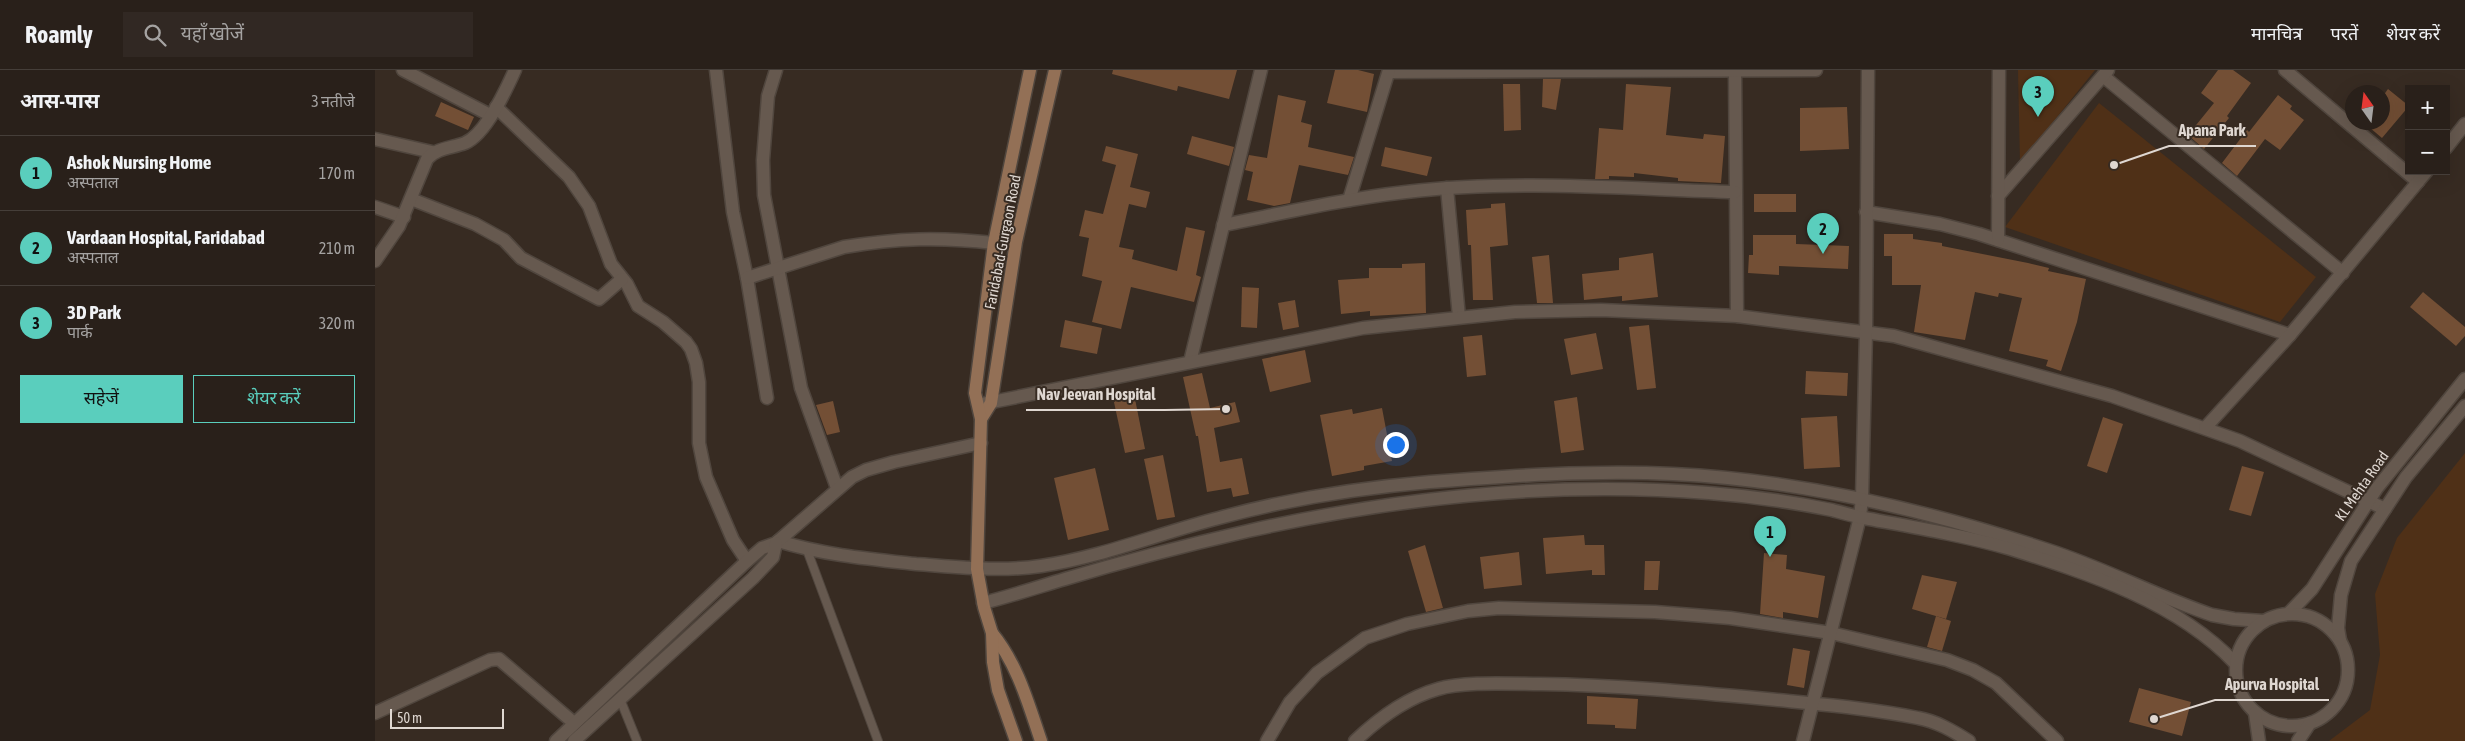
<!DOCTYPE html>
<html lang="hi">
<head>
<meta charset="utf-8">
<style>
  :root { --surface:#29201a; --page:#312823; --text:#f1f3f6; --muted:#a5a3a2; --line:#453e39; --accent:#5acebd }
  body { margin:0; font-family:"Asap Condensed","Noto Sans Devanagari",sans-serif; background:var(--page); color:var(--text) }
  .controls { position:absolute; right:15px; top:15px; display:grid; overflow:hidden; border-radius:0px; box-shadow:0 5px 20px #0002 }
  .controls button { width:45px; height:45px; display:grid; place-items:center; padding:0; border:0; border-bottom:1px solid var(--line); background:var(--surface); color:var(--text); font:25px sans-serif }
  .compass { position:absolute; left:1970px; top:15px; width:45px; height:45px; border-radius:50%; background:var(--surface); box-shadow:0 5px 20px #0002; rotate:346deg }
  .scale { position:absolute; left:15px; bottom:12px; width:114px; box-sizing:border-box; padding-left:5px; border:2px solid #dfd7d1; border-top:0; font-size:14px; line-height:18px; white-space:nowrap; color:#dfd7d1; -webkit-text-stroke:4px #372b22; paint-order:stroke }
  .you { position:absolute; left:1020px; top:374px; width:18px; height:18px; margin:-12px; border:4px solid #fff; border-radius:50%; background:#1a73e8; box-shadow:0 0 0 8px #1a73e833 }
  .badge { display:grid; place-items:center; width:32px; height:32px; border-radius:50%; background:var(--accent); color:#111; font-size:16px; font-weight:700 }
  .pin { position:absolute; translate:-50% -41px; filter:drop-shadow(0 1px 2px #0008) }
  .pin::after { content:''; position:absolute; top:26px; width:18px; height:15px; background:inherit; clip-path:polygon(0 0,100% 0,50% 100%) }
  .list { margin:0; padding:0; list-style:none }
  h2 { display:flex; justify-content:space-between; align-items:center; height:65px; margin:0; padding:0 20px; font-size:21px }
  h2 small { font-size:16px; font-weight:400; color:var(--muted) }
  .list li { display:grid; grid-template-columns:32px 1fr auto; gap:15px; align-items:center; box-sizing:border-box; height:75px; padding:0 20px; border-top:1px solid var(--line) }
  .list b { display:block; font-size:19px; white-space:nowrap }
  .list p { margin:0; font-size:16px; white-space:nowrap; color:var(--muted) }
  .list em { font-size:16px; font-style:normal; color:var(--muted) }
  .actions { display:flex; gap:10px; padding:15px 20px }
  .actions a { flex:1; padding:11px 0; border:1px solid var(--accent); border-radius:0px; text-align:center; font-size:18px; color:var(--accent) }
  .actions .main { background:var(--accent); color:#111 }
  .icon { flex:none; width:28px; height:28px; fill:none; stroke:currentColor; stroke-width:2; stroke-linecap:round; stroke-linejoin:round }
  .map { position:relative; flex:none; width:2090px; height:671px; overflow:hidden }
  header { display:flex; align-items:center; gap:30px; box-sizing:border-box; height:70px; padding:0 25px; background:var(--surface); border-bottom:1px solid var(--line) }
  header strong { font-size:24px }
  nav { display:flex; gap:28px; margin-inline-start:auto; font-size:18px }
  .search { width:350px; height:45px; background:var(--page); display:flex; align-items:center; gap:12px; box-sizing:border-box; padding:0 18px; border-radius:0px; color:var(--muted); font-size:19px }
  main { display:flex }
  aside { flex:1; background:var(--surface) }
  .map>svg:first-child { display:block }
</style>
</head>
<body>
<header>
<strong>Roamly</strong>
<div class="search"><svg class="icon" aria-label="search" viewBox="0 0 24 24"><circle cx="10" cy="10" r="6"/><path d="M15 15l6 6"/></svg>यहाँ खोजें</div>
<nav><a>मानचित्र</a><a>परतें</a><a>शेयर करें</a></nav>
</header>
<main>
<aside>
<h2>आस-पास<small>3 नतीजे</small></h2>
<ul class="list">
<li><span class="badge">1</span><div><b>Ashok Nursing Home</b><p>अस्पताल</p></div><em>170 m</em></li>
<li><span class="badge">2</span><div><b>Vardaan Hospital, Faridabad</b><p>अस्पताल</p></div><em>210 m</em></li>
<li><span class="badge">3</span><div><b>3D Park</b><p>पार्क</p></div><em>320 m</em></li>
</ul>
<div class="actions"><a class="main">सहेजें</a><a>शेयर करें</a></div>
</aside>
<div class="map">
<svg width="2090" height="671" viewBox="0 0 2090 671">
  <rect width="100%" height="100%" fill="#372b22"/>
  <g fill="#4f3017">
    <polygon points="1643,0 1720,0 1645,93"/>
    <polygon points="1724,33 1941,207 1905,252 1630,157"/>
    <polygon points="2090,383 2090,671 1954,671 1995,640 2005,585 2000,524 2022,468"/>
  </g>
  <g fill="#734f35">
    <polygon points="738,0 862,0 854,29 803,16 802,21 737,4"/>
    <polygon points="960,0 983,0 999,4 992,42 952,33"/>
    <polygon points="1843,0 1858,0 1876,13 1852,46 1854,48 1829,79 1813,65 1839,33 1826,23"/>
    <polygon points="1168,9 1186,9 1181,40 1167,37"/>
    <polygon points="1128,14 1145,14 1146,60 1129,61"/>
    <polygon points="1251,14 1296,17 1291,65 1328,69 1329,64 1350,66 1346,113 1303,111 1303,108 1259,103 1259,107 1234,106 1234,109 1220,109 1224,58 1248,60"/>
    <polygon points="2013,19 2034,36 2007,68 1988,52 2008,52 2008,26"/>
    <polygon points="903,25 931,31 926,52 937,55 933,77 979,87 973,105 924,95 915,133 899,136 872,130 878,102 870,100 874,85 892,88"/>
    <polygon points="1903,25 1917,36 1915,39 1929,50 1905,80 1890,69 1862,106 1847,93 1872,60 1874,62"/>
    <polygon points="66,32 99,47 93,60 60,46"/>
    <polygon points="1472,37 1474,79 1425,81 1425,38"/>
    <polygon points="817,66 859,77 854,96 812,84"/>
    <polygon points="731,76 763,84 755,117 775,122 771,138 754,134 744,177 759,180 757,189 802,201 811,157 830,161 821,205 826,207 819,232 756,217 746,259 717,252 727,211 707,206 714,168 704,166 710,140 728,144 741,95 727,91"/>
    <polygon points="1010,77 1057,87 1052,106 1006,96"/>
    <rect x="1379" y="124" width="42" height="18"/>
    <polygon points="1130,133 1133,175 1115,177 1118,230 1098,230 1096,175 1093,175 1091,140 1116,138 1116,134"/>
    <polygon points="1509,164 1538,164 1538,169 1567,173 1567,176 1653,193 1674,198 1673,201 1711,209 1702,252 1686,301 1671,296 1673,290 1634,281 1647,228 1624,223 1623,227 1600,222 1590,270 1539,262 1546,215 1517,215 1517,186 1509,186"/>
    <polygon points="1378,165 1421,165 1421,174 1474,176 1473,199 1404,196 1404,205 1373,203 1374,185 1378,185"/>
    <polygon points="1278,183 1283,227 1247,231 1247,226 1209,230 1207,204 1244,200 1244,188"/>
    <polygon points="1174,185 1178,233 1162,233 1157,187"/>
    <polygon points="1050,193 1051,243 995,246 995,241 966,244 963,210 994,208 994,198 1027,198 1027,194"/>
    <polygon points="867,217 884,218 882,258 866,257"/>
    <polygon points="2048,222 2090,257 2090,266 2081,276 2035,237"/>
    <polygon points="920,230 924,257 908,260 903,233"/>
    <polygon points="690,250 727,258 722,284 685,277"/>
    <polygon points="1274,255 1281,318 1262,320 1254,257"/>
    <polygon points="1221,263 1228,299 1196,305 1189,269"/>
    <polygon points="1107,265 1111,305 1092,307 1088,267"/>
    <polygon points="930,280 936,312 895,322 887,289"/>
    <polygon points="1431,301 1473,303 1472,326 1430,324"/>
    <polygon points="827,303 835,338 860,332 865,352 839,358 845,392 867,388 874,424 858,427 856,418 832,422 823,366 821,366 808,307"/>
    <polygon points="758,319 770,379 750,383 737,323"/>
    <polygon points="1202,327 1209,380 1186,383 1179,331"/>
    <polygon points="458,331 465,362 452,365 441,335"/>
    <polygon points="1007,338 1017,391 989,396 989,400 957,406 945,345 977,339 978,344"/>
    <polygon points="1462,346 1465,397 1429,399 1426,348"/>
    <polygon points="1728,347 1748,354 1732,403 1712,396"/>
    <polygon points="788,385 800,447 782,450 769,389"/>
    <polygon points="1867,396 1889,402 1876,446 1854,440"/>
    <polygon points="720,398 734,460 693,470 679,408"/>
    <polygon points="1209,465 1210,475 1229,475 1230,505 1217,505 1217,500 1171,504 1168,468"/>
    <polygon points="1050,475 1068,538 1051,542 1033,481"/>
    <polygon points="1144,482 1147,515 1109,519 1105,487"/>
    <polygon points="1389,483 1412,485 1411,499 1450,506 1443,548 1408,542 1408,548 1385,544"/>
    <polygon points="1270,491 1285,491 1283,520 1269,520"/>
    <polygon points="1547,505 1582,512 1571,549 1537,539"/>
    <polygon points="1561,546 1576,551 1567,581 1552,577"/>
    <polygon points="1418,578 1435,581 1429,618 1412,615"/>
    <polygon points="1764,618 1816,632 1807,666 1754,652"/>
    <polygon points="1212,626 1263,629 1261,659 1240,658 1240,655 1212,654"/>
  </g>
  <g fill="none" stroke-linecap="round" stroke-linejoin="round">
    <defs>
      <g id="service">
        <polyline points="432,480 503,671"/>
        <polyline points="245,629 262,671"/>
      </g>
      <g id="minor">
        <polyline points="28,0 115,45"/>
        <polyline points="341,0 358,142 372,208 392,328"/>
        <polyline points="401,0 393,26 388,90 389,125 426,318 462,418"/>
        <polyline points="1360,0 1362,246"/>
        <polyline points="1910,0 2043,112"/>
        <polyline points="1014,2 1441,0"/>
        <polyline points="1728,6 1968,203"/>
        <polyline points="121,37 194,107 214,136 236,194 252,214 263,236 288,252 311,272 316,279 321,293 324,312 324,373 331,407 358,470 372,491"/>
        <polyline points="0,69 57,82"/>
        <polyline points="2071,78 2090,54"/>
        <polyline points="1072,118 1084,247"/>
        <polyline points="1623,126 1733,0"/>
        <polyline points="36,129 100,154 129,170 146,188 224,229 247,209"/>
        <polyline points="974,130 1014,0"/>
        <polyline points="0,137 29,147"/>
        <polyline points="1491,142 1565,154 1604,164 1915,265"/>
        <path d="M848,155c61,-12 121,-26 183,-33 108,-13 220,-3 329,0"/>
        <polyline points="1623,170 1624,0"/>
        <path d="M0,191l24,-35 28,-67c9,-11 25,-11 38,-16 21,-9 41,-53 50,-73"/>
        <path d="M372,208l97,-31c54,-9 96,-10 150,-4"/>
        <polyline points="815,292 886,0"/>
        <polyline points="607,334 988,258 1140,242 1226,240 1362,246 1519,266 1737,326 1865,371 2010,439"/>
        <polyline points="1830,358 1915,265 2052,101"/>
        <polyline points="0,643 115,590 124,589 199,653"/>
        <polyline points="892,671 915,632 942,603 990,568 1032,554 1093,541 1124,538 1280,542 1355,548 1456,563 1572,590 1598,600 1621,613 1682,671"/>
        <path d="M980,671c24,-23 51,-43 83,-52 26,-8 74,-5 102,-5 76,1 152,8 227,15 50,5 101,9 151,19 18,3 35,13 51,23"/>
        <polyline points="1428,671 1485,447 1487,428 1491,262 1493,0"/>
      </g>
      <g id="tertiary">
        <path d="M403,471c46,14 91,18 138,23 42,3 84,8 125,2 61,-9 119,-33 178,-48 69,-19 140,-30 211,-36 80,-6 162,-12 243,-8 128,6 254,36 375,76 56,18 108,46 164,65l22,4 29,2"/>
        <path d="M608,533c28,-7 55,-16 82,-24 60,-18 122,-34 183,-48 151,-34 307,-50 461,-38 41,3 83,9 123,17 11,3 21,6 32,8 49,9 98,17 147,31 79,25 166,53 224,114"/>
        <polyline points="1914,543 1937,519 2002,418 2090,309"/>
        <circle cx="1917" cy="600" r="56"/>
        <polyline points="1965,570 1963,558 1966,525 1976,491 2031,407 2090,336"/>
        <polyline points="1880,643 1884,671"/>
        <polyline points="181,671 372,491 387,478 401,473 477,407 491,400 519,392 606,373"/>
        <polyline points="199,671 378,508 398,487 401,473"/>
        <polyline points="1923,671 1935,653"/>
      </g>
      <g id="secondary">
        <polyline points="606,349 616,333 641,172 680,0"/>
        <path d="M617,563c26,32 36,70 49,108"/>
        <polyline points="641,671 623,620 618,592 617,563 609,537 602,499 606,349 600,323 619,173 655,0"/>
      </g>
    </defs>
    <use href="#service" stroke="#50463e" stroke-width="10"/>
    <use href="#minor" stroke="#50463e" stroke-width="15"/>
    <use href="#tertiary" stroke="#50463e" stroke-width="15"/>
    <use href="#secondary" stroke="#50463e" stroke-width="15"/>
    <use href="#service" stroke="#66594f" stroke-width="8"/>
    <use href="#minor" stroke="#66594f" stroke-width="12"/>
    <use href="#tertiary" stroke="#66594f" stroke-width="12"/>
    <use href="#secondary" stroke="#937056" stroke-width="12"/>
  </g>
  <g text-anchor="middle" stroke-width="4" stroke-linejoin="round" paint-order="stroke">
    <g font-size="15" fill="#dfd7d1" stroke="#372b22">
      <text transform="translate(628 172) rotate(-79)" y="5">Faridabad-Gurgaon Road</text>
      <text transform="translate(1987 416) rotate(-55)" y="5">KL Mehta Road</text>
    </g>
  </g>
  <path fill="none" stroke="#dfd7d1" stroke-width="2" d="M1739 95L1794 76H1881M851 339L790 340H651M1779 649L1840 630H1954"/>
  <g fill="#dfd7d1" stroke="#372b22" stroke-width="2">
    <circle cx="1739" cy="95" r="5"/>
    <circle cx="851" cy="339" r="5"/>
    <circle cx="1779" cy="649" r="5"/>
  </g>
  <g font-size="16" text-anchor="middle" font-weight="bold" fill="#dfd7d1" stroke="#372b22" stroke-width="4" stroke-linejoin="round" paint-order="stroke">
    <text x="1837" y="66">Apana Park</text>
    <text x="721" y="330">Nav Jeevan Hospital</text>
    <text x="1897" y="620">Apurva Hospital</text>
  </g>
</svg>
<div class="controls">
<button>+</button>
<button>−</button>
</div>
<svg class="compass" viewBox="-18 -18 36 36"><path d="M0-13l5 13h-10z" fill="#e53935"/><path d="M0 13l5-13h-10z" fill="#a5a3a2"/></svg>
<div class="scale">50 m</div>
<div class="you"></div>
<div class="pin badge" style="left:1395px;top:487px">1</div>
<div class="pin badge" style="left:1448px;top:184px">2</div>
<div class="pin badge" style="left:1663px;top:47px">3</div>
</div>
</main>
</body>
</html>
